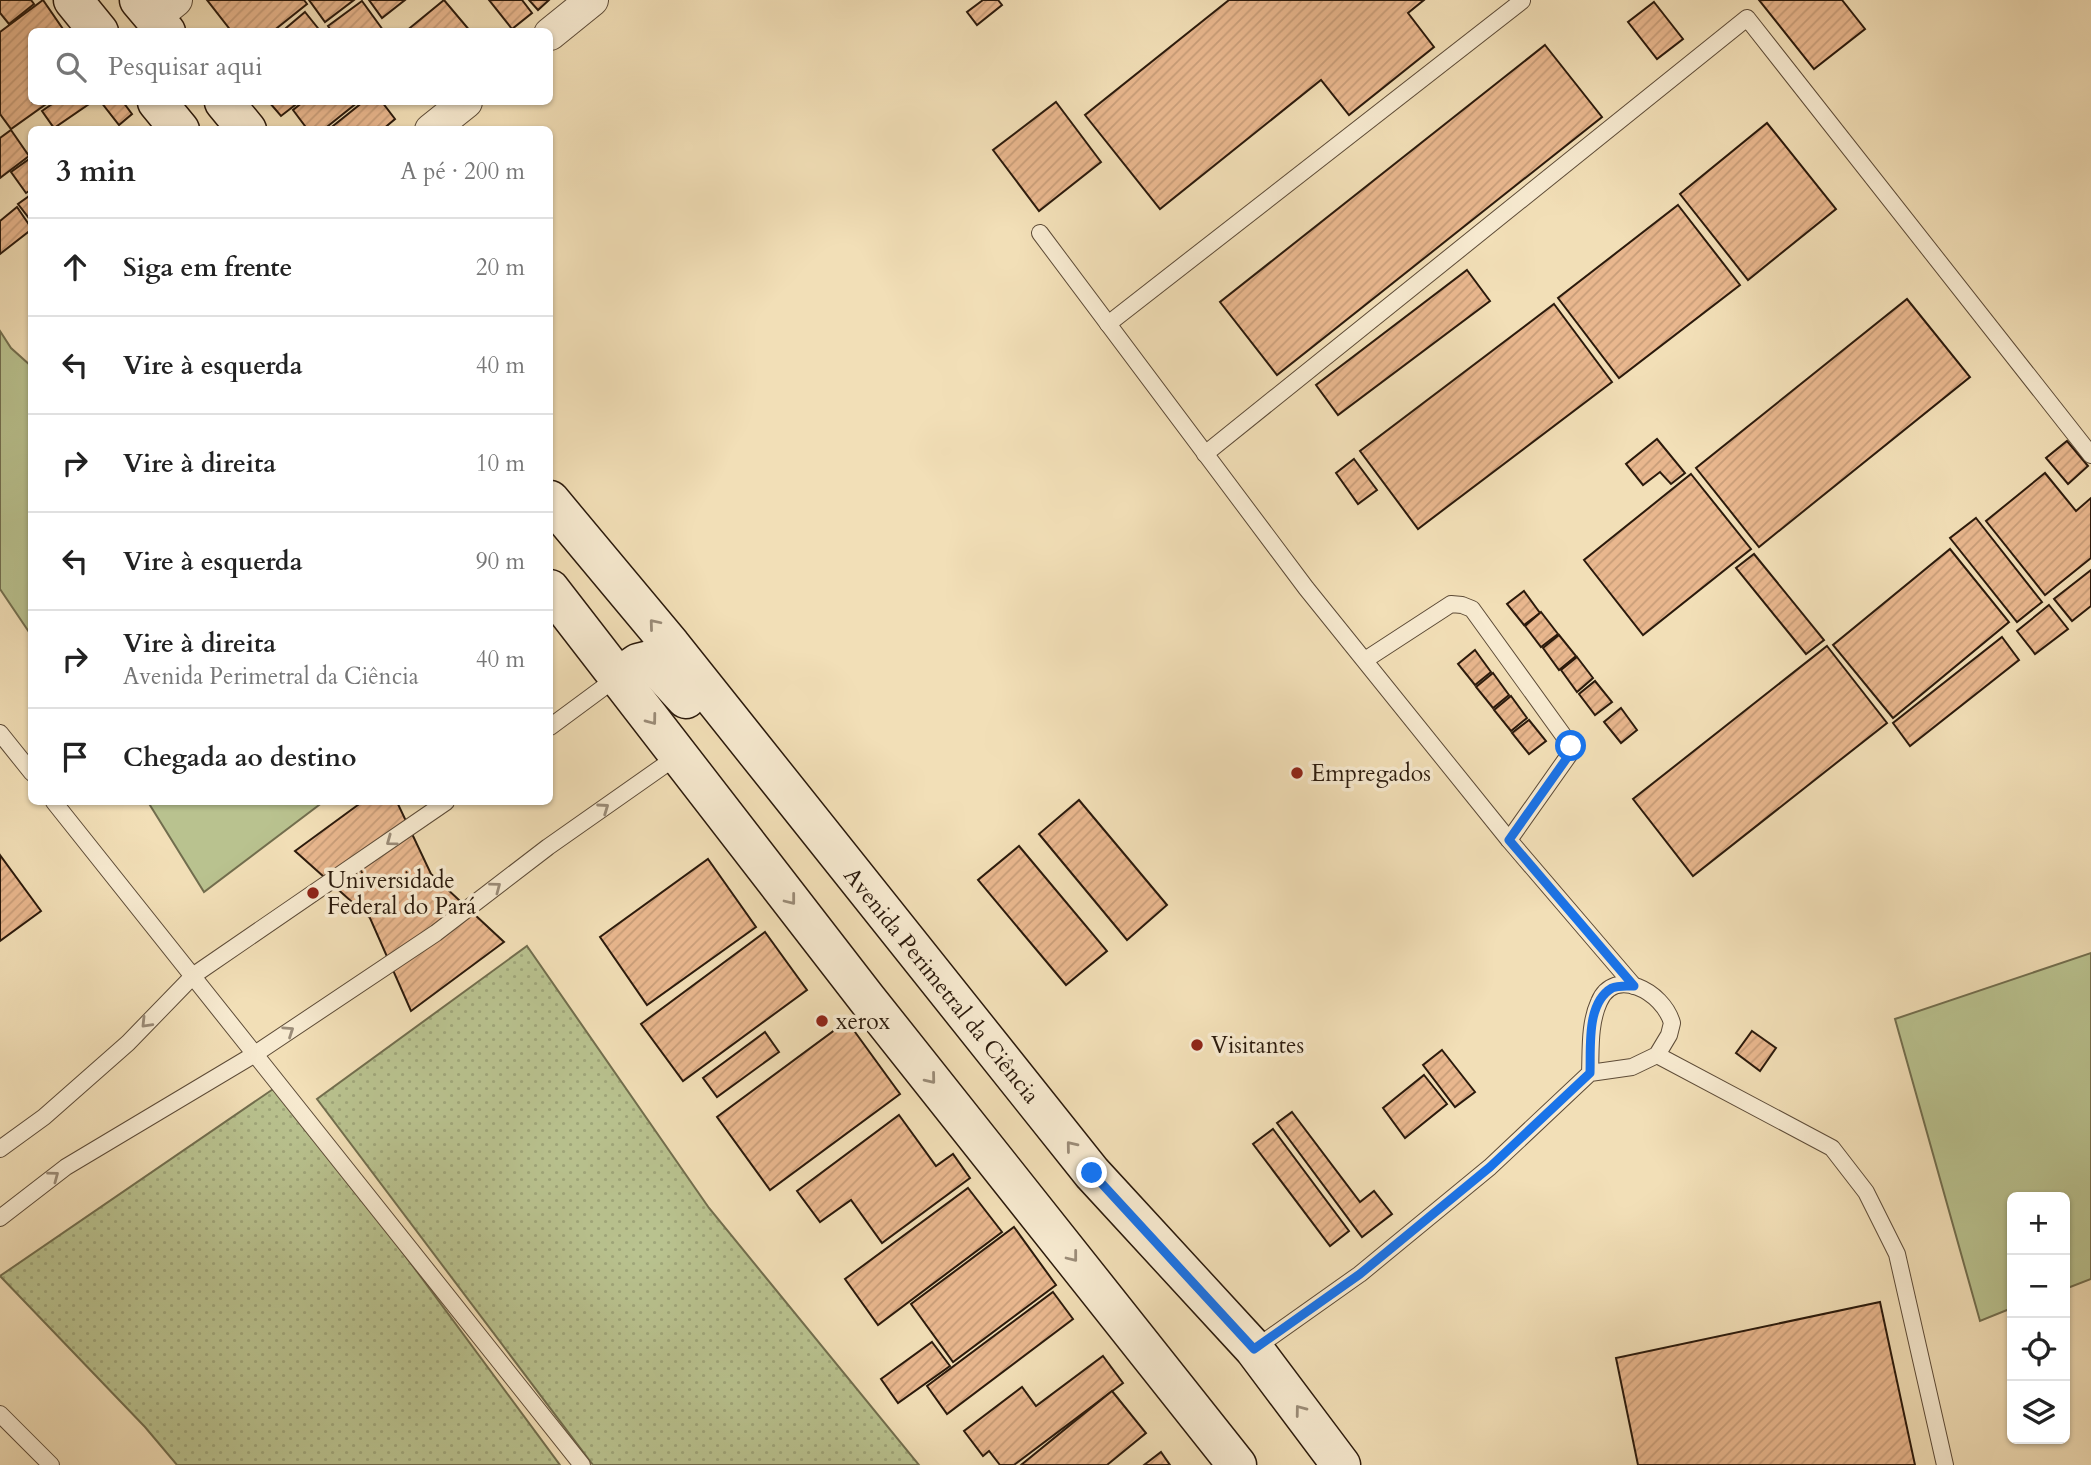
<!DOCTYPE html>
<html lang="pt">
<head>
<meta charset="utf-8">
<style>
  :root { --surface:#fff; --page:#f2f2f2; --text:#222; --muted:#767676; --line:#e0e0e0 }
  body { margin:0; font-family:Cardo,serif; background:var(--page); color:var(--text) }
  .controls { position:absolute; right:21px; bottom:21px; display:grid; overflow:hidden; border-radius:10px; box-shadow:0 2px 5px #0004 }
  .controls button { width:63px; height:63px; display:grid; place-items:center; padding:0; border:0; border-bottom:2px solid var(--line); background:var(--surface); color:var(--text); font:35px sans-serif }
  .stop { position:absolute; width:21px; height:21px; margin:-16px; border:5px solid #1a73e8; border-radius:50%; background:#fff }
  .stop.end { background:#1a73e8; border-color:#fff; box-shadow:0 2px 7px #0008 }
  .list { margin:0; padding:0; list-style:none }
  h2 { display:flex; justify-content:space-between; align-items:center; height:91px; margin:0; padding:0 28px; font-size:30px }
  h2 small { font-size:23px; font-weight:400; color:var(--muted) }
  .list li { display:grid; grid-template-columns:46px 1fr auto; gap:21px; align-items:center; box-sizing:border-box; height:98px; padding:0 28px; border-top:2px solid var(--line) }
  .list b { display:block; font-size:26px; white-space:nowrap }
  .list p { margin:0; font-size:23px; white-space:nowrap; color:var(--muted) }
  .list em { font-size:23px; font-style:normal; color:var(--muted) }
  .icon { flex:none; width:38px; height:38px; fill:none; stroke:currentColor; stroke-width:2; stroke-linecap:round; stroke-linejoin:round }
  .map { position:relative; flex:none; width:2091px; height:1465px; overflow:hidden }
  .search { position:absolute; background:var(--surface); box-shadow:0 2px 5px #0004; left:28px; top:28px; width:525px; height:77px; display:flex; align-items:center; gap:18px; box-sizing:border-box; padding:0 24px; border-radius:10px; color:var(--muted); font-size:26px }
  .panel { position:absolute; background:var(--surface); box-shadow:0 2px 5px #0004; left:28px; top:126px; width:525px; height:679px; border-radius:10px }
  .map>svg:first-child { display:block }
</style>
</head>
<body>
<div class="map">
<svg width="2091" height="1465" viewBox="0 0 2091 1465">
  <defs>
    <pattern id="park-dots" width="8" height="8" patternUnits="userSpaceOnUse" patternTransform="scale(1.75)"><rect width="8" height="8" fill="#b9c28f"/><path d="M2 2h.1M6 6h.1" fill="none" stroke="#9fa67a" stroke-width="1.8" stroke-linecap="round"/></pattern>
    <pattern id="building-hatch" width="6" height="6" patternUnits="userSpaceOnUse" patternTransform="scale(1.75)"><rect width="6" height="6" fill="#e9b78e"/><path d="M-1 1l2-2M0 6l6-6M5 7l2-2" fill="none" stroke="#c89d79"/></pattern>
  </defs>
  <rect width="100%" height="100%" fill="#f2dfb7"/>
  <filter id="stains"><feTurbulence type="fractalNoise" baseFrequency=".00286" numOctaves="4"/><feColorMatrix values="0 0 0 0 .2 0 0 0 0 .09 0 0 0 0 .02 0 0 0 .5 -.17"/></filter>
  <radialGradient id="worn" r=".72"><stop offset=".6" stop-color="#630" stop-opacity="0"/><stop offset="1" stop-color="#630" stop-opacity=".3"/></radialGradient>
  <g fill="#b9c28f" stroke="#726e4e" stroke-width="2">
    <polygon points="0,331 11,348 31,366 31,635 0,589"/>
    <polygon points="148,802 323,802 204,892"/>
    <polygon points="2091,953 2091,1279 2065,1289 2065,1197 2012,1197 2012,1308 1980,1321 1895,1019"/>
  </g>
  <g fill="url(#park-dots)" stroke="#726e4e" stroke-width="2">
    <polygon points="527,946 709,1208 919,1465 593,1465 317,1099"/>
    <polygon points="279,1085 560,1465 177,1465 145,1427 0,1276"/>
  </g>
  <g fill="url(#building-hatch)" stroke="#2b1a0c" stroke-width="2">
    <polygon points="0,0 31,0 34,4 9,24 0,13"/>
    <polygon points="43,0 65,32 32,32 32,102 49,102 11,129 0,114 0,32"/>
    <polygon points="207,0 304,0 307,4 272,32 232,32"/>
    <polygon points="309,0 354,0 325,22"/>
    <polygon points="369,0 405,0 382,18"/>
    <polygon points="444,0 471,32 405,32"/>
    <polygon points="489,0 522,0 532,13 512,29"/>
    <polygon points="529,0 549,0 538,10"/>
    <polygon points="983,0 998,0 1002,5 977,25 967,12"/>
    <polygon points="1229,0 1424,0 1408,13 1434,47 1349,115 1321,80 1160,209 1085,115"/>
    <polygon points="1759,0 1842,0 1865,29 1814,69"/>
    <polygon points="362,1 383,30 332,32 328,26"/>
    <polygon points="1654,2 1683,39 1657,59 1628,22"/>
    <polygon points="305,12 321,32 288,32 286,28"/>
    <polygon points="1545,45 1602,117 1277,375 1220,302"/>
    <polygon points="55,102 92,102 54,128 42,111"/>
    <polygon points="101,102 123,102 132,114 119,125"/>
    <polygon points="269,102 299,102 281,116"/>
    <polygon points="303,102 358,102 323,130 308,130 293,110"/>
    <polygon points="363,102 382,102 395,119 382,130 328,130"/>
    <polygon points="1056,102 1101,162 1039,211 993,150"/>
    <polygon points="1767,123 1836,209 1748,280 1680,194"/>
    <polygon points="11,130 29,156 0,178 0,138"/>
    <polygon points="32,157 32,189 26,193 11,172"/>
    <polygon points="32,194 32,222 18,204"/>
    <polygon points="1678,205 1740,285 1619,378 1558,298"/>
    <polygon points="17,207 32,229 0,254 0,221"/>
    <polygon points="1467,270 1490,301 1338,415 1316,385"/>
    <polygon points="1907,299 1970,377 1759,547 1696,468"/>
    <polygon points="1554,304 1612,382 1418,529 1360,451"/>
    <polygon points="1657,439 1685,473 1671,484 1660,472 1643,485 1626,464"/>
    <polygon points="2067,441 2088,466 2068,484 2046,458"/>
    <polygon points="1354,459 1377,490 1358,504 1336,473"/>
    <polygon points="2045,473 2076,511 2091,498 2091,558 2045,595 1986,521"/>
    <polygon points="1691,474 1751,549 1643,635 1584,560"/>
    <polygon points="1976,518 2042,602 2017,622 1950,538"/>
    <polygon points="1950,549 2009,622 1893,718 1833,645"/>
    <polygon points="1754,554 1824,640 1806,654 1736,568"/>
    <polygon points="2091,570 2091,606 2072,621 2054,599"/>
    <polygon points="1524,591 1540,613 1524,625 1507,604"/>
    <polygon points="2049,605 2068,629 2035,654 2017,631"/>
    <polygon points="1541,612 1558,634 1541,647 1525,626"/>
    <polygon points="1559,635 1576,656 1559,670 1543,648"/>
    <polygon points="2002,637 2019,660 1910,746 1893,723"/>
    <polygon points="1827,646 1887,723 1693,876 1633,799"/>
    <polygon points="1475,650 1491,672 1475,685 1458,664"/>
    <polygon points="1577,657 1593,678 1577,692 1561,670"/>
    <polygon points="1493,673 1509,695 1493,708 1476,687"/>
    <polygon points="1595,681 1612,702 1595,715 1579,694"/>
    <polygon points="1511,696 1527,718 1511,731 1494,710"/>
    <polygon points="1621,708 1637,730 1621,743 1604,722"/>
    <polygon points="1529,720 1546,741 1529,754 1512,733"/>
    <polygon points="1079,800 1167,905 1127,940 1039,834"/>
    <polygon points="362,802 397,802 431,874 504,942 411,1011 370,918 295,851"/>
    <polygon points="1019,846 1107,951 1066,985 978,880"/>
    <polygon points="0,855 41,911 0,941"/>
    <polygon points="708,859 756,927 647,1005 600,937"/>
    <polygon points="765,932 807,990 683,1081 641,1024"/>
    <polygon points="847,1021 900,1094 770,1190 717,1117"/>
    <polygon points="1752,1031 1776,1048 1760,1071 1736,1053"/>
    <polygon points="765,1032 779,1052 717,1097 703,1078"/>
    <polygon points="1442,1050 1475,1092 1455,1107 1423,1065"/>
    <polygon points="1424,1075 1447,1104 1405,1138 1383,1108"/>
    <polygon points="1292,1112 1360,1202 1374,1191 1392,1214 1362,1237 1277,1123"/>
    <polygon points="899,1115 936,1166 953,1154 970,1178 882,1243 851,1200 820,1222 797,1191"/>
    <polygon points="1273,1129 1349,1231 1330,1246 1253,1144"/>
    <polygon points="968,1188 1002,1232 878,1325 845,1279"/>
    <polygon points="1014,1227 1056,1285 953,1362 911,1304"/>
    <polygon points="1053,1292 1073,1319 947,1414 927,1386"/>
    <polygon points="1880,1302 1915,1465 1638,1465 1616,1358"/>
    <polygon points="932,1342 950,1366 898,1403 881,1379"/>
    <polygon points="1103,1356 1123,1383 1014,1465 1000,1465 989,1451 983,1456 964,1431 1022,1387 1036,1406"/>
    <polygon points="1112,1391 1146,1433 1107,1465 1021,1465"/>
    <polygon points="1161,1452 1170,1465 1144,1465"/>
  </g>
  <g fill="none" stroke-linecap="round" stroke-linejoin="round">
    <defs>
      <g id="lane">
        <polyline points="1040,233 1306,588 1509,840 1634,986"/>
        <polyline points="1108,324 1522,1"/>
        <polyline points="1205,454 1747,18 2091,455"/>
        <polyline points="1365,660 1451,604 1462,605 1472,609 1571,746 1569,755 1509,840"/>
        <polyline points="550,727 619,676"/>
        <polyline points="0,733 32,773"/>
        <polyline points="54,802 582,1465"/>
        <polyline points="1657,1055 1832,1148 1866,1192 1897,1254 1945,1465"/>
        <polyline points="0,1149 44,1117 128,1043 194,975 446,802"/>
        <polyline points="0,1218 66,1167 255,1054 436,933 548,847 679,755"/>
        <path d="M1254,1349l106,-75 130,-107 100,-94 42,-6 25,-12 12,-20 3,-12c-9,-32 -58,-57 -73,-21 -10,22 -8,48 -9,71"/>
        <polyline points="0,1414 51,1465"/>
      </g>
      <g id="street">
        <polyline points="154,18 176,0"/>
        <polyline points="550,34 592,0"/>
        <polyline points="431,130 466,102"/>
      </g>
      <g id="secondary">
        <polyline points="73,0 99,32"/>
        <polyline points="139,0 166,32"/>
        <polyline points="157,102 180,130"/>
        <polyline points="224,102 247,130"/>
        <polyline points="550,500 671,645 1092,1173 1254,1349 1341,1465"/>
        <polyline points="550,589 867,999 1237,1465"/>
        <polyline points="619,676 638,663 650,660 686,699"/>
      </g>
    </defs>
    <use href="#lane" stroke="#5d4b37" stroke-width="18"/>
    <use href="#street" stroke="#5d4b37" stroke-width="34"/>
    <use href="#secondary" stroke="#2b1a0c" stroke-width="41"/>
    <use href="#lane" stroke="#f7ead0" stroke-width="16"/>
    <use href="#street" stroke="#f7ead0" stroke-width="32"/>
    <use href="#secondary" stroke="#f7ead0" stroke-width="38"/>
  </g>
  <defs><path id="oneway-chevron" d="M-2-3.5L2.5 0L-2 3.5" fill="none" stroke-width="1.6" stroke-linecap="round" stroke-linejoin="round" transform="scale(1.75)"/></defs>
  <g stroke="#9b8c78">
    <use href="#oneway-chevron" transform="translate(654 624) rotate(-130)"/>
    <use href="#oneway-chevron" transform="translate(652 720) rotate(53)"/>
    <use href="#oneway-chevron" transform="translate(604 808) rotate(-35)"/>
    <use href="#oneway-chevron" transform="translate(391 841) rotate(144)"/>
    <use href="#oneway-chevron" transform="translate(496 887) rotate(-37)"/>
    <use href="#oneway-chevron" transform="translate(791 900) rotate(52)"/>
    <use href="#oneway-chevron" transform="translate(146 1023) rotate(134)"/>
    <use href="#oneway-chevron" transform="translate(289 1031) rotate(-34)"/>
    <use href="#oneway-chevron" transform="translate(931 1079) rotate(51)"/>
    <use href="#oneway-chevron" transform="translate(1071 1146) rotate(-129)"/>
    <use href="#oneway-chevron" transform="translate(54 1176) rotate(-37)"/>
    <use href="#oneway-chevron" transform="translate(1073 1257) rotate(52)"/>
    <use href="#oneway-chevron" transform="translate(1300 1410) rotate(-127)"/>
  </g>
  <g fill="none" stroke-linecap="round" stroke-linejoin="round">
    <path stroke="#1a73e8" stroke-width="9" d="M1092,1173l162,176 106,-75 130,-107 100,-94c1,-26 -4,-70 22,-85 6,-3 16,-2 22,-2l-125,-146 60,-85 2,-9"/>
  </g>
  <g fill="#8f2418" stroke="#f7ead0" stroke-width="2.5">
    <circle cx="1297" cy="773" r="7"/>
    <circle cx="313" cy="893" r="7"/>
    <circle cx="822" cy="1021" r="7"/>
    <circle cx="1197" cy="1045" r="7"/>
  </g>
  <g text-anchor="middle" stroke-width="7" stroke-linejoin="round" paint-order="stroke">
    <g font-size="23" fill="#2b1a0c" stroke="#f7ead0" text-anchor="start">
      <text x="1311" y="781">Empregados</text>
      <text x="327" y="888">Universidade<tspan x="327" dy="26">Federal do Pará</tspan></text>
      <text x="836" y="1029">xerox</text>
      <text x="1211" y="1053">Visitantes</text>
    </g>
    <g font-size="23" fill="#2b1a0c" stroke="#f7ead0">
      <text transform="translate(942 985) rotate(51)" y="8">Avenida Perimetral da Ciência</text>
    </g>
  </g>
  <rect width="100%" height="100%" filter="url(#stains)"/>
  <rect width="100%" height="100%" fill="url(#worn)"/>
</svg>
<div class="controls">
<button>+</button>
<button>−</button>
<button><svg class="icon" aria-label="locate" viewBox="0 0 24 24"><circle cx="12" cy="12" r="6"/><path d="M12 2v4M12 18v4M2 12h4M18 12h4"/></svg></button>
<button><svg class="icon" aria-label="layers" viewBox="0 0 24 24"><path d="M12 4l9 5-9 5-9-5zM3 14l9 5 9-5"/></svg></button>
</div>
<div class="stop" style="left:1571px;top:746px"></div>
<div class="stop end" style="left:1092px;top:1173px"></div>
<div class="search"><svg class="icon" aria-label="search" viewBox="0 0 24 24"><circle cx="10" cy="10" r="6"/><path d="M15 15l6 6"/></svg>Pesquisar aqui</div>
<section class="panel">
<h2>3 min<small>A pé · 200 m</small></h2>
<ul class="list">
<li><svg class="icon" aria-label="ahead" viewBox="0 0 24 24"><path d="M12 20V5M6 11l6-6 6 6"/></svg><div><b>Siga em frente</b></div><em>20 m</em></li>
<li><svg class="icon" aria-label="left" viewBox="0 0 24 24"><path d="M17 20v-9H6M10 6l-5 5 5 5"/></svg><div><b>Vire à esquerda</b></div><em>40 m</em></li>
<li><svg class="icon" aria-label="right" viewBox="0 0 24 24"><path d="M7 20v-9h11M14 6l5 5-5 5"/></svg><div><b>Vire à direita</b></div><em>10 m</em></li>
<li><svg class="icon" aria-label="left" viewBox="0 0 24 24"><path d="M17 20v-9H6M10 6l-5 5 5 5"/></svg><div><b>Vire à esquerda</b></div><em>90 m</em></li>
<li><svg class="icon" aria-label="right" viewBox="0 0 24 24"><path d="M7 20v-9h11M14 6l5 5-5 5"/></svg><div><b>Vire à direita</b><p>Avenida Perimetral da Ciência</p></div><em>40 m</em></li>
<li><svg class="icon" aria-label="arrive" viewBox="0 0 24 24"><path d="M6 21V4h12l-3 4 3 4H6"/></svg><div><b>Chegada ao destino</b></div></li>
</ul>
</section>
</div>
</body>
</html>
